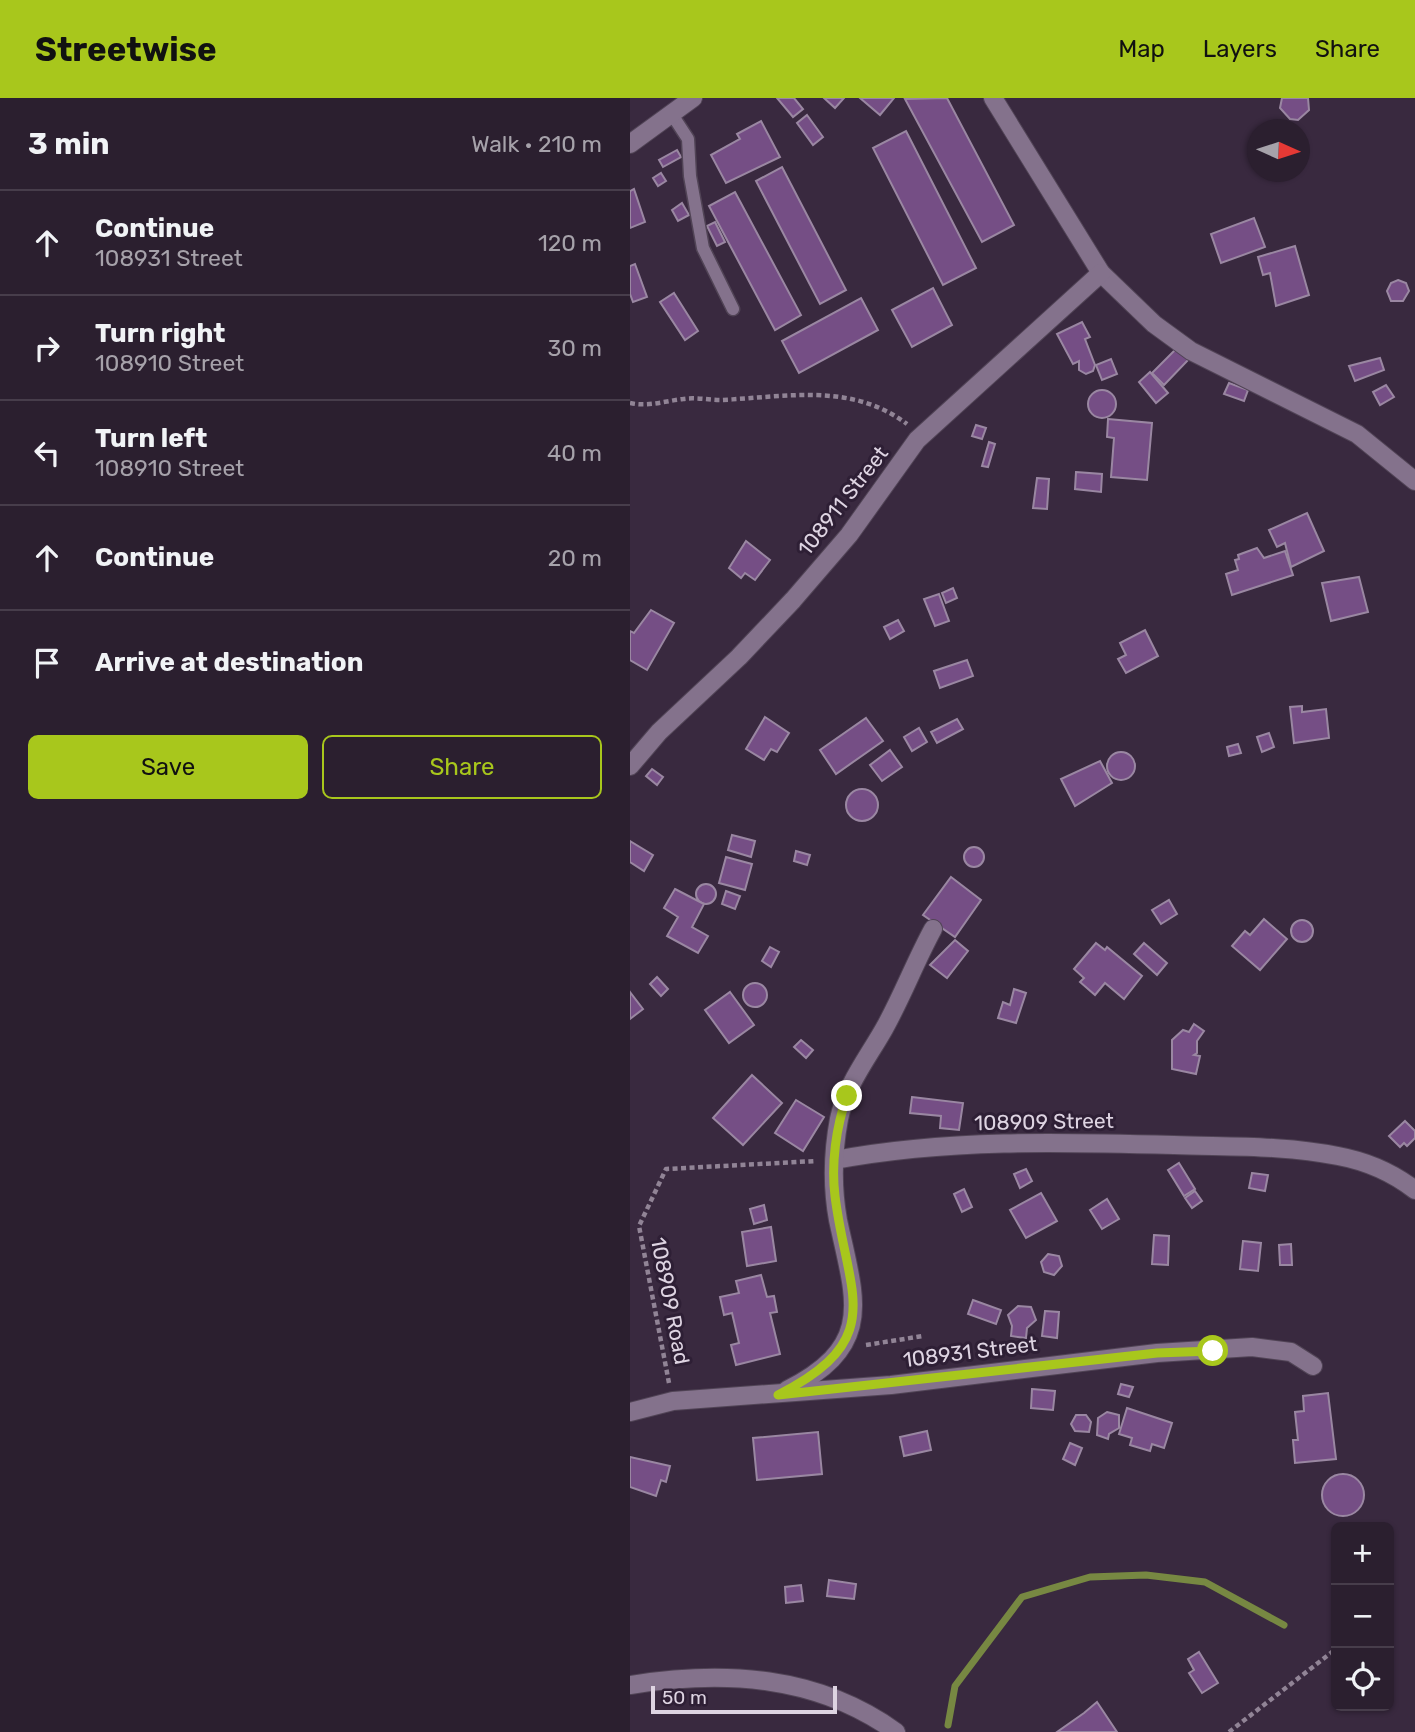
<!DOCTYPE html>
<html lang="en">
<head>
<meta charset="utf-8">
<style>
  :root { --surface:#2b1f2f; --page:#332737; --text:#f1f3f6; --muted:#a6a2aa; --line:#473d4b; --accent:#a8c71c }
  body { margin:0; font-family:Rubik,sans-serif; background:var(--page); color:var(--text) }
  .controls { position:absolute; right:21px; bottom:21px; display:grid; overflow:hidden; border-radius:10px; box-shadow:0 2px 5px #0004 }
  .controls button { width:63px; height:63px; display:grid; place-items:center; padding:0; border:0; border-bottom:2px solid var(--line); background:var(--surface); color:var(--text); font:35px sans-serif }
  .compass { position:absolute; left:617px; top:21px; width:63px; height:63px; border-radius:50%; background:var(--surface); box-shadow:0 2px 5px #0004; rotate:93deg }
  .scale { position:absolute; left:21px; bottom:18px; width:186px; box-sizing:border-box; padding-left:7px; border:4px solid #ded4e2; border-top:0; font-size:19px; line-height:24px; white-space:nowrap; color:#ded4e2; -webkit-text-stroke:5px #2e1f35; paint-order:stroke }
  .stop { position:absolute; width:21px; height:21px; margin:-16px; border:5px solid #a8c71c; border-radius:50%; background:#fff }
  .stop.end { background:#a8c71c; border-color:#fff; box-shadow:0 2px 7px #0008 }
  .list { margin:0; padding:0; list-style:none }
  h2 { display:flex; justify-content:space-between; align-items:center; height:91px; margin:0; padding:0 28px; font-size:30px }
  h2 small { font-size:23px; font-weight:400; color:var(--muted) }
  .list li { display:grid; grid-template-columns:46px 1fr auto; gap:21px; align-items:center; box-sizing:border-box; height:105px; padding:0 28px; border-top:2px solid var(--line) }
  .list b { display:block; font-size:26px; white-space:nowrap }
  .list p { margin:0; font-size:23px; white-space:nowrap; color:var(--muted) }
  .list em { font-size:23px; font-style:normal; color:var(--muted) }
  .actions { display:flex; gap:14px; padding:21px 28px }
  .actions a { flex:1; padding:16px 0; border:2px solid var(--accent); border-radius:10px; text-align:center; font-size:24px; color:var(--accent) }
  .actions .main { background:var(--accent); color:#111 }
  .icon { flex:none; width:38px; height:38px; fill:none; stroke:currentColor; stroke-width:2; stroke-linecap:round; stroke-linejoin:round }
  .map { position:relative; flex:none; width:785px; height:1634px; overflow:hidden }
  header { display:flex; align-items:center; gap:42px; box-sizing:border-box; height:98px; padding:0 35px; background:var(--accent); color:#111 }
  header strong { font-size:33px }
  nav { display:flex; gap:38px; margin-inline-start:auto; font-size:24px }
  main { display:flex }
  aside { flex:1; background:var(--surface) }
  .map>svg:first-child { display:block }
</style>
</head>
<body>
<header>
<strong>Streetwise</strong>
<nav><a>Map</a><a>Layers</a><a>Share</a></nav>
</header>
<main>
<aside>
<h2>3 min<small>Walk · 210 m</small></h2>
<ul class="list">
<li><svg class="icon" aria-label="ahead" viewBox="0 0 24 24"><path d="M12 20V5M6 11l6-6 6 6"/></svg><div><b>Continue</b><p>108931 Street</p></div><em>120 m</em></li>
<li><svg class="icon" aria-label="right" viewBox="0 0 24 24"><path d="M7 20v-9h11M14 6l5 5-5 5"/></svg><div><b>Turn right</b><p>108910 Street</p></div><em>30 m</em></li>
<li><svg class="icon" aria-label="left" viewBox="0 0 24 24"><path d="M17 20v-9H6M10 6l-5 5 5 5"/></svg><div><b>Turn left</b><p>108910 Street</p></div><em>40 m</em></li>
<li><svg class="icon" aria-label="ahead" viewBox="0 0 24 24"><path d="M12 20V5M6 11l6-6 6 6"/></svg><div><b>Continue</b></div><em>20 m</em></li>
<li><svg class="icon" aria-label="arrive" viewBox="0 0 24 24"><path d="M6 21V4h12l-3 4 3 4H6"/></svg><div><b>Arrive at destination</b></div></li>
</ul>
<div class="actions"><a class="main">Save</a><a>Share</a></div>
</aside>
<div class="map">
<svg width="785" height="1634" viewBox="0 0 785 1634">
  <rect width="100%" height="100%" fill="#39293f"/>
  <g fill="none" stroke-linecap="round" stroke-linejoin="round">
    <polyline stroke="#778842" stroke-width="7" points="318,1627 325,1588 392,1499 460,1479 516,1477 575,1484 654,1527"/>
  </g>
  <g fill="#754e85" stroke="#9a87a2" stroke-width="2">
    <polygon points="147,0 164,0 173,11 163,19"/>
    <polygon points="194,0 214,0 205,10"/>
    <polygon points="230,0 264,0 250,17"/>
    <polygon points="317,0 384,127 352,144 275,1"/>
    <polygon points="652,0 678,0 679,12 668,22 660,21 650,10"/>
    <polygon points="177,17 193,39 183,47 167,25"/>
    <polygon points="131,23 150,59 96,85 81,57 110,41 107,36"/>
    <polygon points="276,33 346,170 313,187 243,50"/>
    <polygon points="47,52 51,59 33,69 29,62"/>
    <polygon points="152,69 216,192 190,206 126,83"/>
    <polygon points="31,75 36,83 28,88 23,80"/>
    <polygon points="4,91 15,124 0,130 0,93"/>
    <polygon points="105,94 171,217 145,232 79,108"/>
    <polygon points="52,105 59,117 48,123 42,112"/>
    <polygon points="624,120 635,149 591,165 581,136"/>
    <polygon points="85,124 95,144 87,148 77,128"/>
    <polygon points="665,148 679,197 646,208 640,175 633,177 628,159"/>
    <polygon points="5,166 17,199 3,204 0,196 0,168"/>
    <polygon points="768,182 776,185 779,193 773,203 761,203 757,193 761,185"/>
    <polygon points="303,190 322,227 282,249 262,212"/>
    <polygon points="44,195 68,233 55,242 30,204"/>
    <polygon points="231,200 248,232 169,275 152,243"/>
    <polygon points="452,224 460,239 455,241 465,267 463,273 456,276 449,272 449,263 443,266 427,236"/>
    <polygon points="549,248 560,260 534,287 522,275"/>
    <polygon points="750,260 754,272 725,283 719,268"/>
    <polygon points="481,261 487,276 472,282 466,267"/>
    <polygon points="520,274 538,295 526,305 509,284"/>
    <polygon points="599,285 618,292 614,303 594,296"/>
    <polygon points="756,287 764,299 750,307 743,294"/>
    <circle cx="472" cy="306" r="14"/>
    <polygon points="478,321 522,325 517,382 481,379 484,340 477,339"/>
    <polygon points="346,327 356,330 352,341 342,338"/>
    <polygon points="359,344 365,346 358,369 352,368"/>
    <polygon points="446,374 472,376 471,394 445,391"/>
    <polygon points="407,380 419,381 417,411 403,410"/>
    <polygon points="677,415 694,453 661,469 655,445 647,449 639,432"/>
    <polygon points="116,443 140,462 125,482 115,475 111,480 99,470"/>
    <polygon points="627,450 634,460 655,453 663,477 602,497 596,476 608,472 605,462 609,461 608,457"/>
    <polygon points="729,479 738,514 701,523 692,485"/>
    <polygon points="323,490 327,500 316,505 312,495"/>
    <polygon points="309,496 319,523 305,528 294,501"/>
    <polygon points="21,512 44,525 17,572 0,562 0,533 4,535"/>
    <polygon points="268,522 274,533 260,541 254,529"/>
    <polygon points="515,532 528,558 496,575 488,561 496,557 490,545"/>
    <polygon points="337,562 343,578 310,590 304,573"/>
    <polygon points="672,608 672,614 696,611 699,640 664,645 660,609"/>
    <polygon points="135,619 159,635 147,654 141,651 134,662 116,651"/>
    <polygon points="236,620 253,643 206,676 190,652"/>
    <polygon points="327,621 333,631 307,645 301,634"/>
    <polygon points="289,630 297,644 282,653 274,639"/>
    <polygon points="639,635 644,649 632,654 627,639"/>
    <polygon points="608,646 611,655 599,658 597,649"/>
    <polygon points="260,652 272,669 252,683 240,667"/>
    <circle cx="491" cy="668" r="14"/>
    <polygon points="470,663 482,685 445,708 431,681"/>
    <polygon points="22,671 33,679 27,687 16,678"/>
    <circle cx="232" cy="707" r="16"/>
    <polygon points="102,737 125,743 121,759 98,752"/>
    <polygon points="0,743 23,757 14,773 0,764"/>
    <circle cx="344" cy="759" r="10"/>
    <polygon points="166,753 180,757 177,767 164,763"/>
    <polygon points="96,759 122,766 115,792 89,785"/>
    <polygon points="321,779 351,802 325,839 293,817"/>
    <circle cx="76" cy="796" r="10"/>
    <polygon points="45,791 74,806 62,829 78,838 68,855 37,838 48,819 34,810"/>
    <polygon points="96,793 110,798 105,811 92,806"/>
    <polygon points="539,802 547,816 531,826 522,812"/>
    <polygon points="634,821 657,841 630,872 602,848 615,833 620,837"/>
    <circle cx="672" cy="833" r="11"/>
    <polygon points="325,842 338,853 317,880 300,867"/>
    <polygon points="466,845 475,852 477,849 512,878 494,901 475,885 465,897 450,884 454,880 444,871"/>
    <polygon points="514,845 537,865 527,877 504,856"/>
    <polygon points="140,849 149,854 141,869 132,863"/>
    <polygon points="27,879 38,891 31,898 20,886"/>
    <circle cx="125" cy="897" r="12"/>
    <polygon points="384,891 396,895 386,925 368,920 373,904 380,907"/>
    <polygon points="0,894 13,911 0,921"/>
    <polygon points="100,894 124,927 99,945 75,912"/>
    <polygon points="564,926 574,933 567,943 567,955 564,957 570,958 566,976 542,971 542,942 553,932 559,934"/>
    <polygon points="171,942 183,952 176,960 164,949"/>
    <polygon points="122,977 152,1005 113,1047 83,1020"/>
    <polygon points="282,999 333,1005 329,1032 310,1030 311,1018 280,1015"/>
    <polygon points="166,1002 194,1019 173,1053 145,1035"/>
    <polygon points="775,1023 785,1033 785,1040 777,1048 774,1045 770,1049 759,1038"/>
    <polygon points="549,1065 565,1091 554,1098 538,1072"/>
    <polygon points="396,1071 402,1083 390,1090 384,1076"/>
    <polygon points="622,1075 638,1077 635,1093 619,1090"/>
    <polygon points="334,1091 342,1109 332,1114 324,1096"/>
    <polygon points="565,1093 572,1103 562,1110 555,1100"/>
    <polygon points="411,1095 427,1123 396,1140 380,1112"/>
    <polygon points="477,1101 489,1121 472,1131 460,1112"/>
    <polygon points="134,1107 137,1122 124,1126 120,1111"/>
    <polygon points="141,1129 146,1163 117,1168 112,1134"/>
    <polygon points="524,1137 539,1138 538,1167 522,1166"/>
    <polygon points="613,1143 631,1145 628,1173 610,1171"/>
    <polygon points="661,1146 662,1167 650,1167 649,1147"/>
    <polygon points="418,1156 429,1158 432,1168 424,1177 414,1174 411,1164"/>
    <polygon points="131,1177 137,1199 144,1198 147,1214 140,1215 150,1256 106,1267 101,1247 109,1245 102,1215 94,1217 90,1199 109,1195 106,1183"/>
    <polygon points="343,1202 371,1212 366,1226 338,1216"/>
    <polygon points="388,1208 401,1209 406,1222 397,1230 396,1240 381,1238 382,1228 378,1217"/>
    <polygon points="415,1213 429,1214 427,1240 412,1238"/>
    <polygon points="491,1286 503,1289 499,1299 488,1296"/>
    <polygon points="402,1291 425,1293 423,1312 401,1310"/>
    <polygon points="698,1295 706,1361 665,1365 663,1342 668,1342 665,1314 674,1313 673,1298"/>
    <polygon points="497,1310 542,1325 534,1350 522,1346 520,1353 500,1347 502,1340 489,1336"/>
    <polygon points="477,1314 489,1317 489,1330 479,1336 478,1341 467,1337 468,1320"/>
    <polygon points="446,1317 456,1317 461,1324 459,1334 445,1333 441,1326"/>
    <polygon points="297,1333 301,1352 274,1358 270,1339"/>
    <polygon points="188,1334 192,1376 127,1382 123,1340"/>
    <polygon points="440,1345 452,1350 445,1367 433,1361"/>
    <polygon points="0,1359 40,1368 36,1384 31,1382 26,1398 0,1389"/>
    <circle cx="713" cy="1397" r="21"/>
    <polygon points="199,1482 226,1486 224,1501 197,1498"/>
    <polygon points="171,1487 173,1503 156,1505 155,1489"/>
    <polygon points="569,1554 588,1585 572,1595 559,1575 564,1572 558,1561"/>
    <polygon points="467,1604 487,1634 427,1634 454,1615"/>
  </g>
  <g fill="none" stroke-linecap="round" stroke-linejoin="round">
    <defs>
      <polyline id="service" points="43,18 58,41 60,78 73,150 103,211"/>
      <g id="minor">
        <polyline points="363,0 471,175 524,226 561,253 727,336 785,383"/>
        <polyline points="0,46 63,0"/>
        <polyline points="0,668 29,634 109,559 163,502 219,437 287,342 471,175"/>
        <path d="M205,1062c111,-21 226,-18 339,-15 53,2 111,0 164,11 27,5 55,17 77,34"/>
        <path d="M157,1292c89,-45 68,-90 51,-170 -6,-33 -5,-69 1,-101 7,-34 28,-60 45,-90 18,-32 31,-67 49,-100"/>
        <polyline points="0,1314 43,1303 261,1287 527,1255 622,1249 661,1254 683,1268"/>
        <path d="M0,1587c94,-15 187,-10 266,47"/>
      </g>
    </defs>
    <use href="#service" stroke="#514456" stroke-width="15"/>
    <use href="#minor" stroke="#514456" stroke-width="20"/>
    <g stroke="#918496" stroke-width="4.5" stroke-dasharray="5 3.5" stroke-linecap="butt">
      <path d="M0,305c18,4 35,-2 53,-4 12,-2 25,1 38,1 65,-3 130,-18 186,24"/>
      <polyline points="236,1247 293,1238"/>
      <polyline points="39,1285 9,1128 36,1071 186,1063"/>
      <polyline points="599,1634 706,1551"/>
    </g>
    <use href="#service" stroke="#84728c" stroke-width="12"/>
    <use href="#minor" stroke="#84728c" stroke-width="18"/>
  </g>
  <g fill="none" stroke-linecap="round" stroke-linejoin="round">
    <path stroke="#a8c71c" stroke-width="9" d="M217,998c-11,31 -16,68 -12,100 12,98 55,142 -57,199l379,-42 56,-2"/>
  </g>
  <g text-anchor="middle" stroke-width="6" stroke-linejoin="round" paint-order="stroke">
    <g font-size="21" fill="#ded4e2" stroke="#2e1f35">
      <text transform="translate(213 403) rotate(-52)" y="7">108911 Street</text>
      <text transform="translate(414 1024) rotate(-1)" y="7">108909 Street</text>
      <text transform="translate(40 1203) rotate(79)" y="7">108909 Road</text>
      <text transform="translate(340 1254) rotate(-7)" y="7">108931 Street</text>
    </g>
  </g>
</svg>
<div class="controls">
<button>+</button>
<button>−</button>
<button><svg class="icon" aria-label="locate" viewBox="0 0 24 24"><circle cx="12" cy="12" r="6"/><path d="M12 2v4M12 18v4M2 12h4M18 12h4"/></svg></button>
</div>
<svg class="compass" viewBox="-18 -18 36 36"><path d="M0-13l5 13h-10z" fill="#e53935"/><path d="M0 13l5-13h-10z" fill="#a6a2aa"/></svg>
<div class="scale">50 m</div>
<div class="stop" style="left:583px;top:1253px"></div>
<div class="stop end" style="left:217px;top:998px"></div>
</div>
</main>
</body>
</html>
